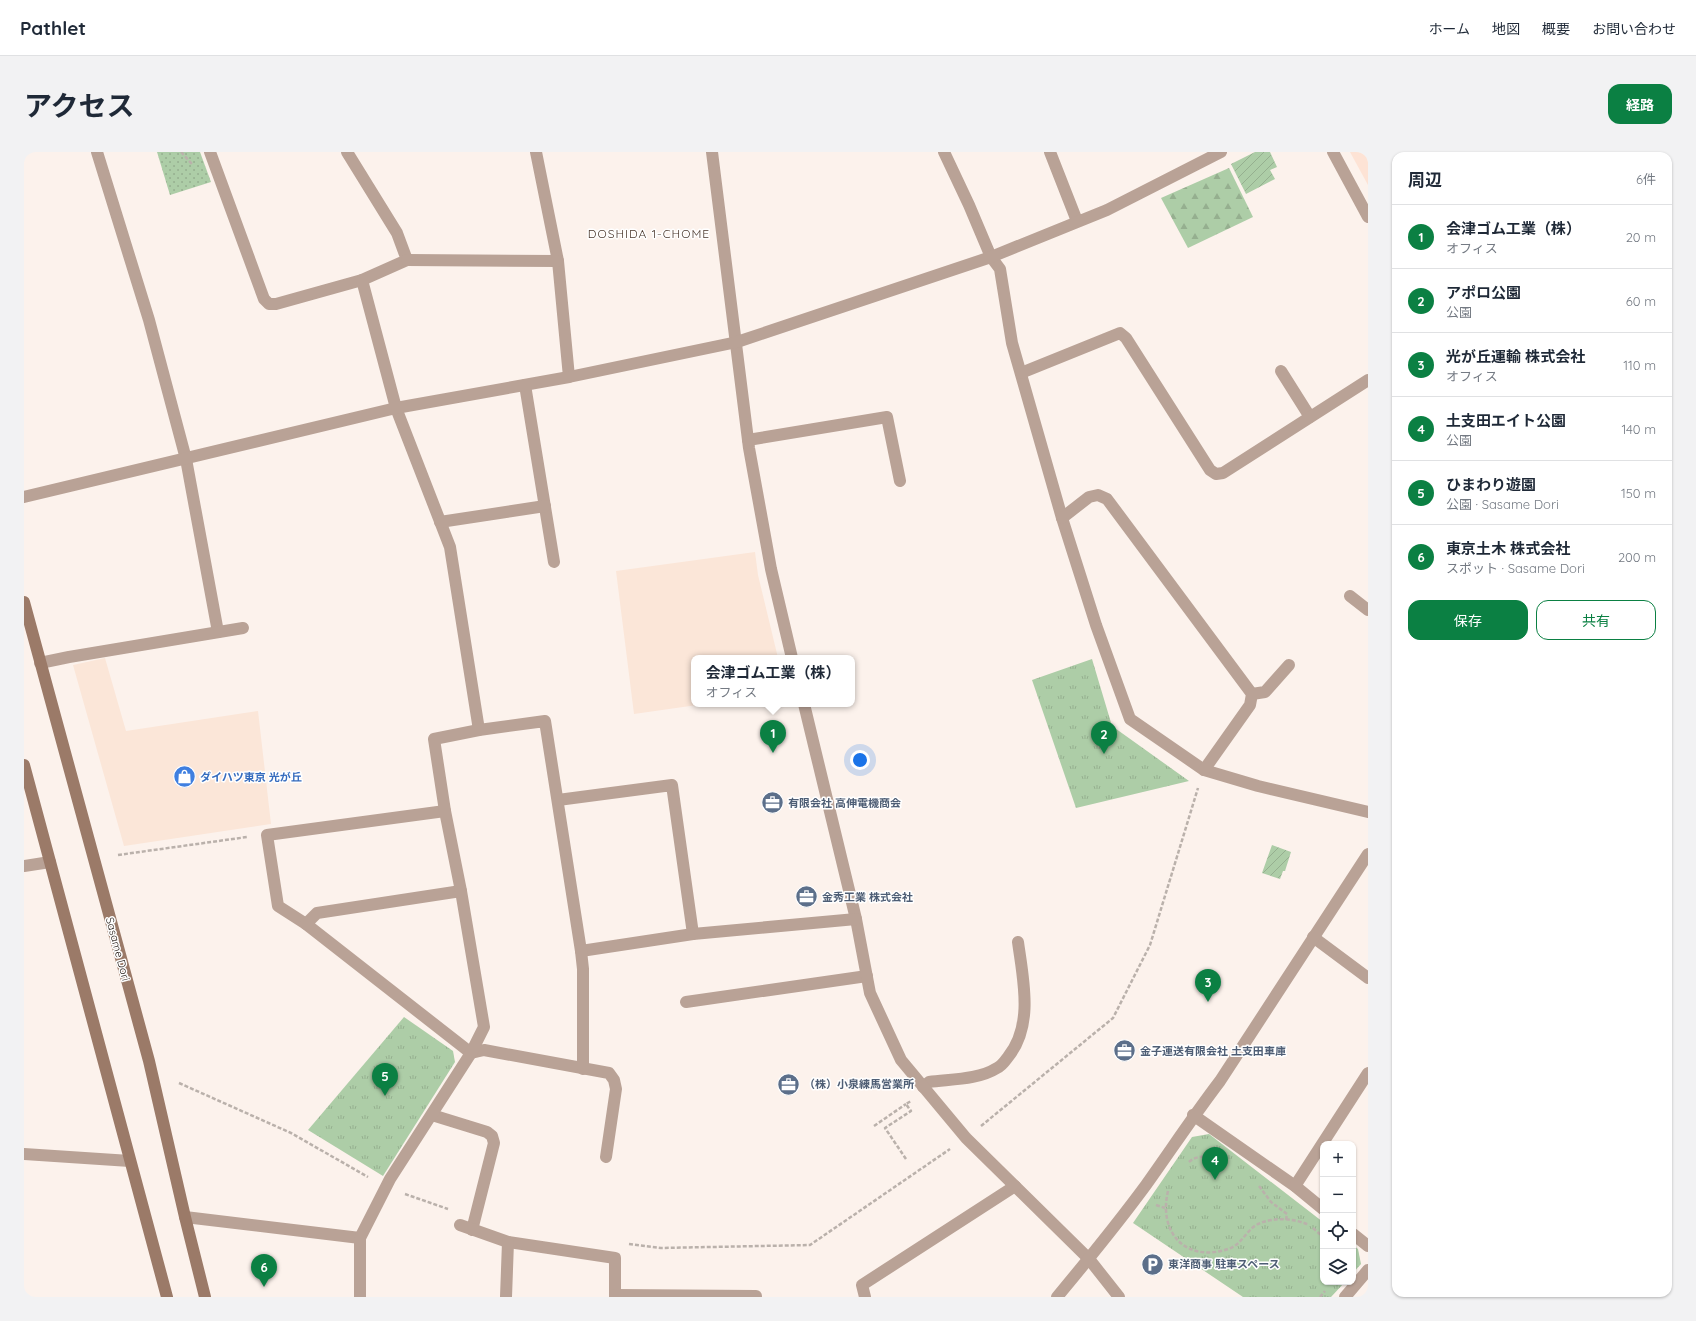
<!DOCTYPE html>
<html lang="ja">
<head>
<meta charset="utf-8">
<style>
  :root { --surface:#fff; --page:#f2f2f3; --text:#1f2937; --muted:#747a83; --line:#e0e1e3; --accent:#0b8043 }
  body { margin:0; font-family:Quicksand,"Noto Sans JP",sans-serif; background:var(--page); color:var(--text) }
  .controls { position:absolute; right:12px; bottom:12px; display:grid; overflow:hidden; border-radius:8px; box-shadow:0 1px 3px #0004 }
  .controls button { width:36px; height:36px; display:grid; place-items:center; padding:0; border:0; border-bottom:1px solid var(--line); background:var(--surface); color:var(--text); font:20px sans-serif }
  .you { position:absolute; left:836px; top:608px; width:14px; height:14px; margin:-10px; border:3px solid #fff; border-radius:50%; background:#1a73e8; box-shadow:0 0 0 6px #1a73e833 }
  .badge { display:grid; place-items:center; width:26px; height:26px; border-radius:50%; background:var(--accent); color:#fff; font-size:13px; font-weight:700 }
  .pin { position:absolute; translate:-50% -33px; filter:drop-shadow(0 1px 2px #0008) }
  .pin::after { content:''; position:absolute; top:21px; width:14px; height:12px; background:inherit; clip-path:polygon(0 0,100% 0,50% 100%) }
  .popup { position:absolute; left:667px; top:503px; width:164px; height:52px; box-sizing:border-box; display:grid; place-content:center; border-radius:8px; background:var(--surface); filter:drop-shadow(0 1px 3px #0005); font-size:13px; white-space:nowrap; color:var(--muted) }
  .popup b { font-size:15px; color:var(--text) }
  .popup::after { content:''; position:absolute; left:50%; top:100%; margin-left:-8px; border:8px solid transparent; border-top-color:var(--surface) }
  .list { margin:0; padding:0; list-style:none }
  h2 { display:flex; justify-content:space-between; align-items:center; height:52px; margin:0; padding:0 16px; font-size:17px }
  h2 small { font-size:13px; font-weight:400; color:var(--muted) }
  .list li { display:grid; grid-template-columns:26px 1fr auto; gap:12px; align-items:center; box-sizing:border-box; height:64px; padding:0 16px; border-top:1px solid var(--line) }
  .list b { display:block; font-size:15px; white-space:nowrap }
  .list p { margin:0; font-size:13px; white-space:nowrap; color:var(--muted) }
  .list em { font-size:13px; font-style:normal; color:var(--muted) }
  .actions { display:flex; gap:8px; padding:12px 16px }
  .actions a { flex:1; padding:9px 0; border:1px solid var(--accent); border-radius:12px; text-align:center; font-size:14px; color:var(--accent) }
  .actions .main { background:var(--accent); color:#fff }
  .icon { flex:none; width:22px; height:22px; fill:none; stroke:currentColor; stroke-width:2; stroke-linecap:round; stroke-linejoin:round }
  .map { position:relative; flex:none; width:1344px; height:1145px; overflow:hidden; border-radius:12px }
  header { display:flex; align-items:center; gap:24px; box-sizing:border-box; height:56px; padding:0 20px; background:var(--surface); border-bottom:1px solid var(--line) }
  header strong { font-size:19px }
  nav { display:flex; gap:22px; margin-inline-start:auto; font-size:14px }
  .intro { display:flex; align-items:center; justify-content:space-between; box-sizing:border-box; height:96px; padding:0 24px }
  h1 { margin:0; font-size:28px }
  .button { padding:10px 18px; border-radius:12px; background:var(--accent); color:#fff; font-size:14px; font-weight:700 }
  main { display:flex; gap:24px; padding:0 24px }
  aside { flex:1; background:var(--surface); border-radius:12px; box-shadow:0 1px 3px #0004 }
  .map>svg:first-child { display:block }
</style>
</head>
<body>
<header>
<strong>Pathlet</strong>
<nav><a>ホーム</a><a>地図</a><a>概要</a><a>お問い合わせ</a></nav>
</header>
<div class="intro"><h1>アクセス</h1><a class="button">経路</a></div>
<main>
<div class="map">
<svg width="1344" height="1145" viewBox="0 0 1344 1145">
  <defs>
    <pattern id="grass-dots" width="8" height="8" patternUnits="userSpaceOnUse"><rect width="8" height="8" fill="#adcda7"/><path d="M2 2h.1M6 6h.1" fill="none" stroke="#95af8f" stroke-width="1.8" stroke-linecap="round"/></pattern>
    <pattern id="forest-firs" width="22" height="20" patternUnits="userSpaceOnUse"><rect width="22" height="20" fill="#adcda7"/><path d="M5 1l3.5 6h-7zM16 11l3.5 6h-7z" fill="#95af8f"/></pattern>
    <pattern id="park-tufts" width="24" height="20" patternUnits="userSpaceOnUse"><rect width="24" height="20" fill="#adcda7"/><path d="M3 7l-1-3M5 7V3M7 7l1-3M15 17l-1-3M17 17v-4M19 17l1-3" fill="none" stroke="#95af8f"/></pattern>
    <pattern id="garden-furrows" width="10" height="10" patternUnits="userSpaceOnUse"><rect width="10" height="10" fill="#adcda7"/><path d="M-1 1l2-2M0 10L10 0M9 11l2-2" fill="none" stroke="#95af8f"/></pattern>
  </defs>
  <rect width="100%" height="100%" fill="#fcf2ec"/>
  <g fill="#fbe6d8">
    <polygon points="731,400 734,423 754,506 670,506 670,552 680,552 610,562 592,419"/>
    <polygon points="81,506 102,579 234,559 247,672 100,694 49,513"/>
  </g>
  <polygon fill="#fde3d5" points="1326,0 1344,0 1344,33"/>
  <polygon fill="url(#grass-dots)" points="133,0 176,0 187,30 146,43"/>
  <polygon fill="url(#forest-firs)" points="1205,16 1229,65 1164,96 1137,46"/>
  <g fill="url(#park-tufts)">
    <polygon points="1068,507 1088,574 1165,629 1052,656 1008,528"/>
    <polygon points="380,865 429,899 431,910 359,1024 284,978"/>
    <polygon points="1185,982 1299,1070 1299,1130 1321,1130 1307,1145 1219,1145 1109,1071 1168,985"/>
    <polygon points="1329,1093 1334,1097 1337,1112 1329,1121"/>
  </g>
  <g fill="url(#garden-furrows)">
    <polygon points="1231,0 1246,0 1253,15 1246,18 1251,27 1222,42 1207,12"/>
    <polygon points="1248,693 1267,700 1261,719 1259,719 1256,727 1238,721"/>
  </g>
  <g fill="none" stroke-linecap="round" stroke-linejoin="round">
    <g stroke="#bab1ab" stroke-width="2.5" stroke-dasharray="4 2" stroke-linecap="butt">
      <polyline points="157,0 168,12"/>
      <polyline points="94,703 223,685"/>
      <polyline points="155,931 267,981 344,1025"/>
      <polyline points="850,974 882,952"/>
      <polyline points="957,974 1089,866 1126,793 1174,636"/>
      <polyline points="882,1007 861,976 887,959 882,952 887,949"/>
      <path d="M1165,1010c7,-7 20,-6 29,-4"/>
      <polyline points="1235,1034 1247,1050 1263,1062 1262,1068"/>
      <path d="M1144,1039c-10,42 18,72 60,58 14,-4 18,-19 30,-25 15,-7 36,-6 51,1"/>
      <polyline points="381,1042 424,1057"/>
      <polyline points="1132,1053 1141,1056"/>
      <polyline points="1289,1076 1299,1085"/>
      <polyline points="605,1092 637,1096 786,1093 926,997"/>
      <polyline points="1296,1145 1301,1139"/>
    </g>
    <g stroke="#b9a296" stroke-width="12">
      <polyline points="662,850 843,824"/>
      <path d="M899,935l6,-5c22,-3 49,-2 68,-14 5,-2 8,-7 11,-11 26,-32 15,-78 10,-115"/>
      <polyline points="408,963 463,980 468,984 470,991 448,1078"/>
    </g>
    <g stroke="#b9a296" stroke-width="12">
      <polyline points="73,0 125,168 162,307 194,480"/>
      <polyline points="186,0 240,147 245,152 252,152 338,128"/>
      <polyline points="323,0 373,81 383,108 338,128 372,256 426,395 455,578"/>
      <polyline points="512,0 534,109 545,225"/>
      <polyline points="688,0 725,296 747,417 768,506"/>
      <polyline points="920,0 945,53 967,105 976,117 988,191 1038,366 1072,473 1106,567 1180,618 1234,634 1344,660"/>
      <polyline points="1026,0 1053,69"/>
      <polyline points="1309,0 1344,65"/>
      <polyline points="383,108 534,109"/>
      <polyline points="1257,219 1286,265"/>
      <polyline points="997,221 1096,181 1102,186 1186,318 1192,322 1199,321 1344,228"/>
      <polyline points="501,233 530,410"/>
      <polyline points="724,288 863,265 876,329"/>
      <polyline points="0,345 372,256 545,225 713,190 967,105 1083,58 1197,0"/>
      <polyline points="1038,366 1065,345 1074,343 1083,347 1228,542 1226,553 1180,618"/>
      <polyline points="416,370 521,354"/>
      <polyline points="1326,444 1344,458"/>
      <polyline points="16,511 45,505 219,476"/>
      <polyline points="1228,542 1241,540 1265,513"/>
      <polyline points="780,552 832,767 846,841 877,908 942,986 1065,1107 1095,1145"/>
      <polyline points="534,648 648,633 669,782"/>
      <polyline points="421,659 243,683 254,754 282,772 447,901 460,898 585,921 590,928 592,937 582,1005"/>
      <polyline points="0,714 26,710"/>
      <polyline points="282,772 293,761 437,739"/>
      <polyline points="1289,785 1344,826"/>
      <polyline points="557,799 669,782 832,767"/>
      <polyline points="1169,963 1271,1034 1299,1057"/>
      <polyline points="0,1002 106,1009"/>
      <polyline points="1271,1034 1344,921"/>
      <polyline points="161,1065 336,1086"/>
      <polyline points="436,1073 484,1090 591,1106 591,1145"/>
      <polyline points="1329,1082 1344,1094"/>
      <polyline points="591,1143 732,1144"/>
      <polyline points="336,1145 336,1086 366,1027 447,901 460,875 437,739 421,659 410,587 455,578 521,569 557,799 559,817 559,917"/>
      <polyline points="482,1145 484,1090"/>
      <polyline points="841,1145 838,1133 991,1034"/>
      <path d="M1033,1145c30,-36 61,-74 89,-112 25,-35 48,-70 74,-104l148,-227"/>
      <polyline points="1321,1145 1344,1118"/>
    </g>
    <g stroke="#9b7a68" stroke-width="12">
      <polyline points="0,450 125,909 161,1065 181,1145"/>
      <polyline points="0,613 143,1145"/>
    </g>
  </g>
  <defs>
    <symbol id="shop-disc" viewBox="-11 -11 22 22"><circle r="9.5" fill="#3f7fe0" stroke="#fff"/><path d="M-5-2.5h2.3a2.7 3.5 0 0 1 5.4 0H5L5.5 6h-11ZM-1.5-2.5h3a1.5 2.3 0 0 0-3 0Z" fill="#fff"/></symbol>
    <symbol id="office-disc" viewBox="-11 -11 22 22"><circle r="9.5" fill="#5c6f8a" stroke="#fff"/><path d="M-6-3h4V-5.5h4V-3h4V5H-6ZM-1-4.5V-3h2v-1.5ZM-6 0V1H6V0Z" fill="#fff"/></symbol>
    <symbol id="parking-disc" viewBox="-11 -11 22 22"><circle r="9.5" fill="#5c6f8a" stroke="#fff"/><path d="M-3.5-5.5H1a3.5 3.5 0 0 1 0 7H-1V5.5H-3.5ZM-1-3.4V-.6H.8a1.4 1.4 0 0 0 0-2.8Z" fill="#fff"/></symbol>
  </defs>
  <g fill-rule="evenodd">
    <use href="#shop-disc" x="148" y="612" width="25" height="25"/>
    <use href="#office-disc" x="736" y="638" width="25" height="25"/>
    <use href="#office-disc" x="770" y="732" width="25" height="25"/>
    <use href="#office-disc" x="1088" y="886" width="25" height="25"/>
    <use href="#office-disc" x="752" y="920" width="25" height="25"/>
    <use href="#parking-disc" x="1116" y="1100" width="25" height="25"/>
  </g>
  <g text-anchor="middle" stroke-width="3" stroke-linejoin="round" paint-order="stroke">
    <g font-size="11" font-weight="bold" fill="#366cbe" stroke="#fff" text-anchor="start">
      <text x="176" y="629">ダイハツ東京 光が丘</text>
    </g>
    <g font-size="11" font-weight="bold" fill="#4e5e75" stroke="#fff" text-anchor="start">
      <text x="764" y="655">有限会社 高伸電機商会</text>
      <text x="798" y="749">金秀工業 株式会社</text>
      <text x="1116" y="903">金子運送有限会社 土支田車庫</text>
      <text x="780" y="936">（株）小泉練馬営業所</text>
      <text x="1144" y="1116">東洋商事 駐車スペース</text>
    </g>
    <g font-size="11" fill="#221a15" stroke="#fff">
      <text transform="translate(94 797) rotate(75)" y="4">Sasame Dori</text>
    </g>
    <g font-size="12" letter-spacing="1" fill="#49362b" stroke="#fff">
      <text x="625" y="86">DOSHIDA 1-CHOME</text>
    </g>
  </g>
</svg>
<div class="controls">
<button>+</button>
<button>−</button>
<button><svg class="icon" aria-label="locate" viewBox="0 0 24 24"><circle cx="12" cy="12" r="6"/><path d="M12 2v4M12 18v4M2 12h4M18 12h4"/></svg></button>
<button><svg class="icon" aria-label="layers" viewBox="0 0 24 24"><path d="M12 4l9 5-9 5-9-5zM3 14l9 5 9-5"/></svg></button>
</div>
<div class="you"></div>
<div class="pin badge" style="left:749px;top:601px">1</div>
<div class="popup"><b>会津ゴム工業（株）</b>オフィス</div>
<div class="pin badge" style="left:1080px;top:602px">2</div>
<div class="pin badge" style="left:1184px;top:850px">3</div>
<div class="pin badge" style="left:1191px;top:1028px">4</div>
<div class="pin badge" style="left:361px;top:944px">5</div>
<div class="pin badge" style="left:240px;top:1135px">6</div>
</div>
<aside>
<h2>周辺<small>6件</small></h2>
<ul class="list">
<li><span class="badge">1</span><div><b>会津ゴム工業（株）</b><p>オフィス</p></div><em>20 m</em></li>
<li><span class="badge">2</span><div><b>アポロ公園</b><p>公園</p></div><em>60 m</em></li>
<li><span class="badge">3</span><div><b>光が丘運輸 株式会社</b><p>オフィス</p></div><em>110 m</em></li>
<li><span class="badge">4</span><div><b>土支田エイト公園</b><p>公園</p></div><em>140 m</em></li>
<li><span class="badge">5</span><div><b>ひまわり遊園</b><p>公園 · Sasame Dori</p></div><em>150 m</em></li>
<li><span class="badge">6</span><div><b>東京土木 株式会社</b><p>スポット · Sasame Dori</p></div><em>200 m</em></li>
</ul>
<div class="actions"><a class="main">保存</a><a>共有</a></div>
</aside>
</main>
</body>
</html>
